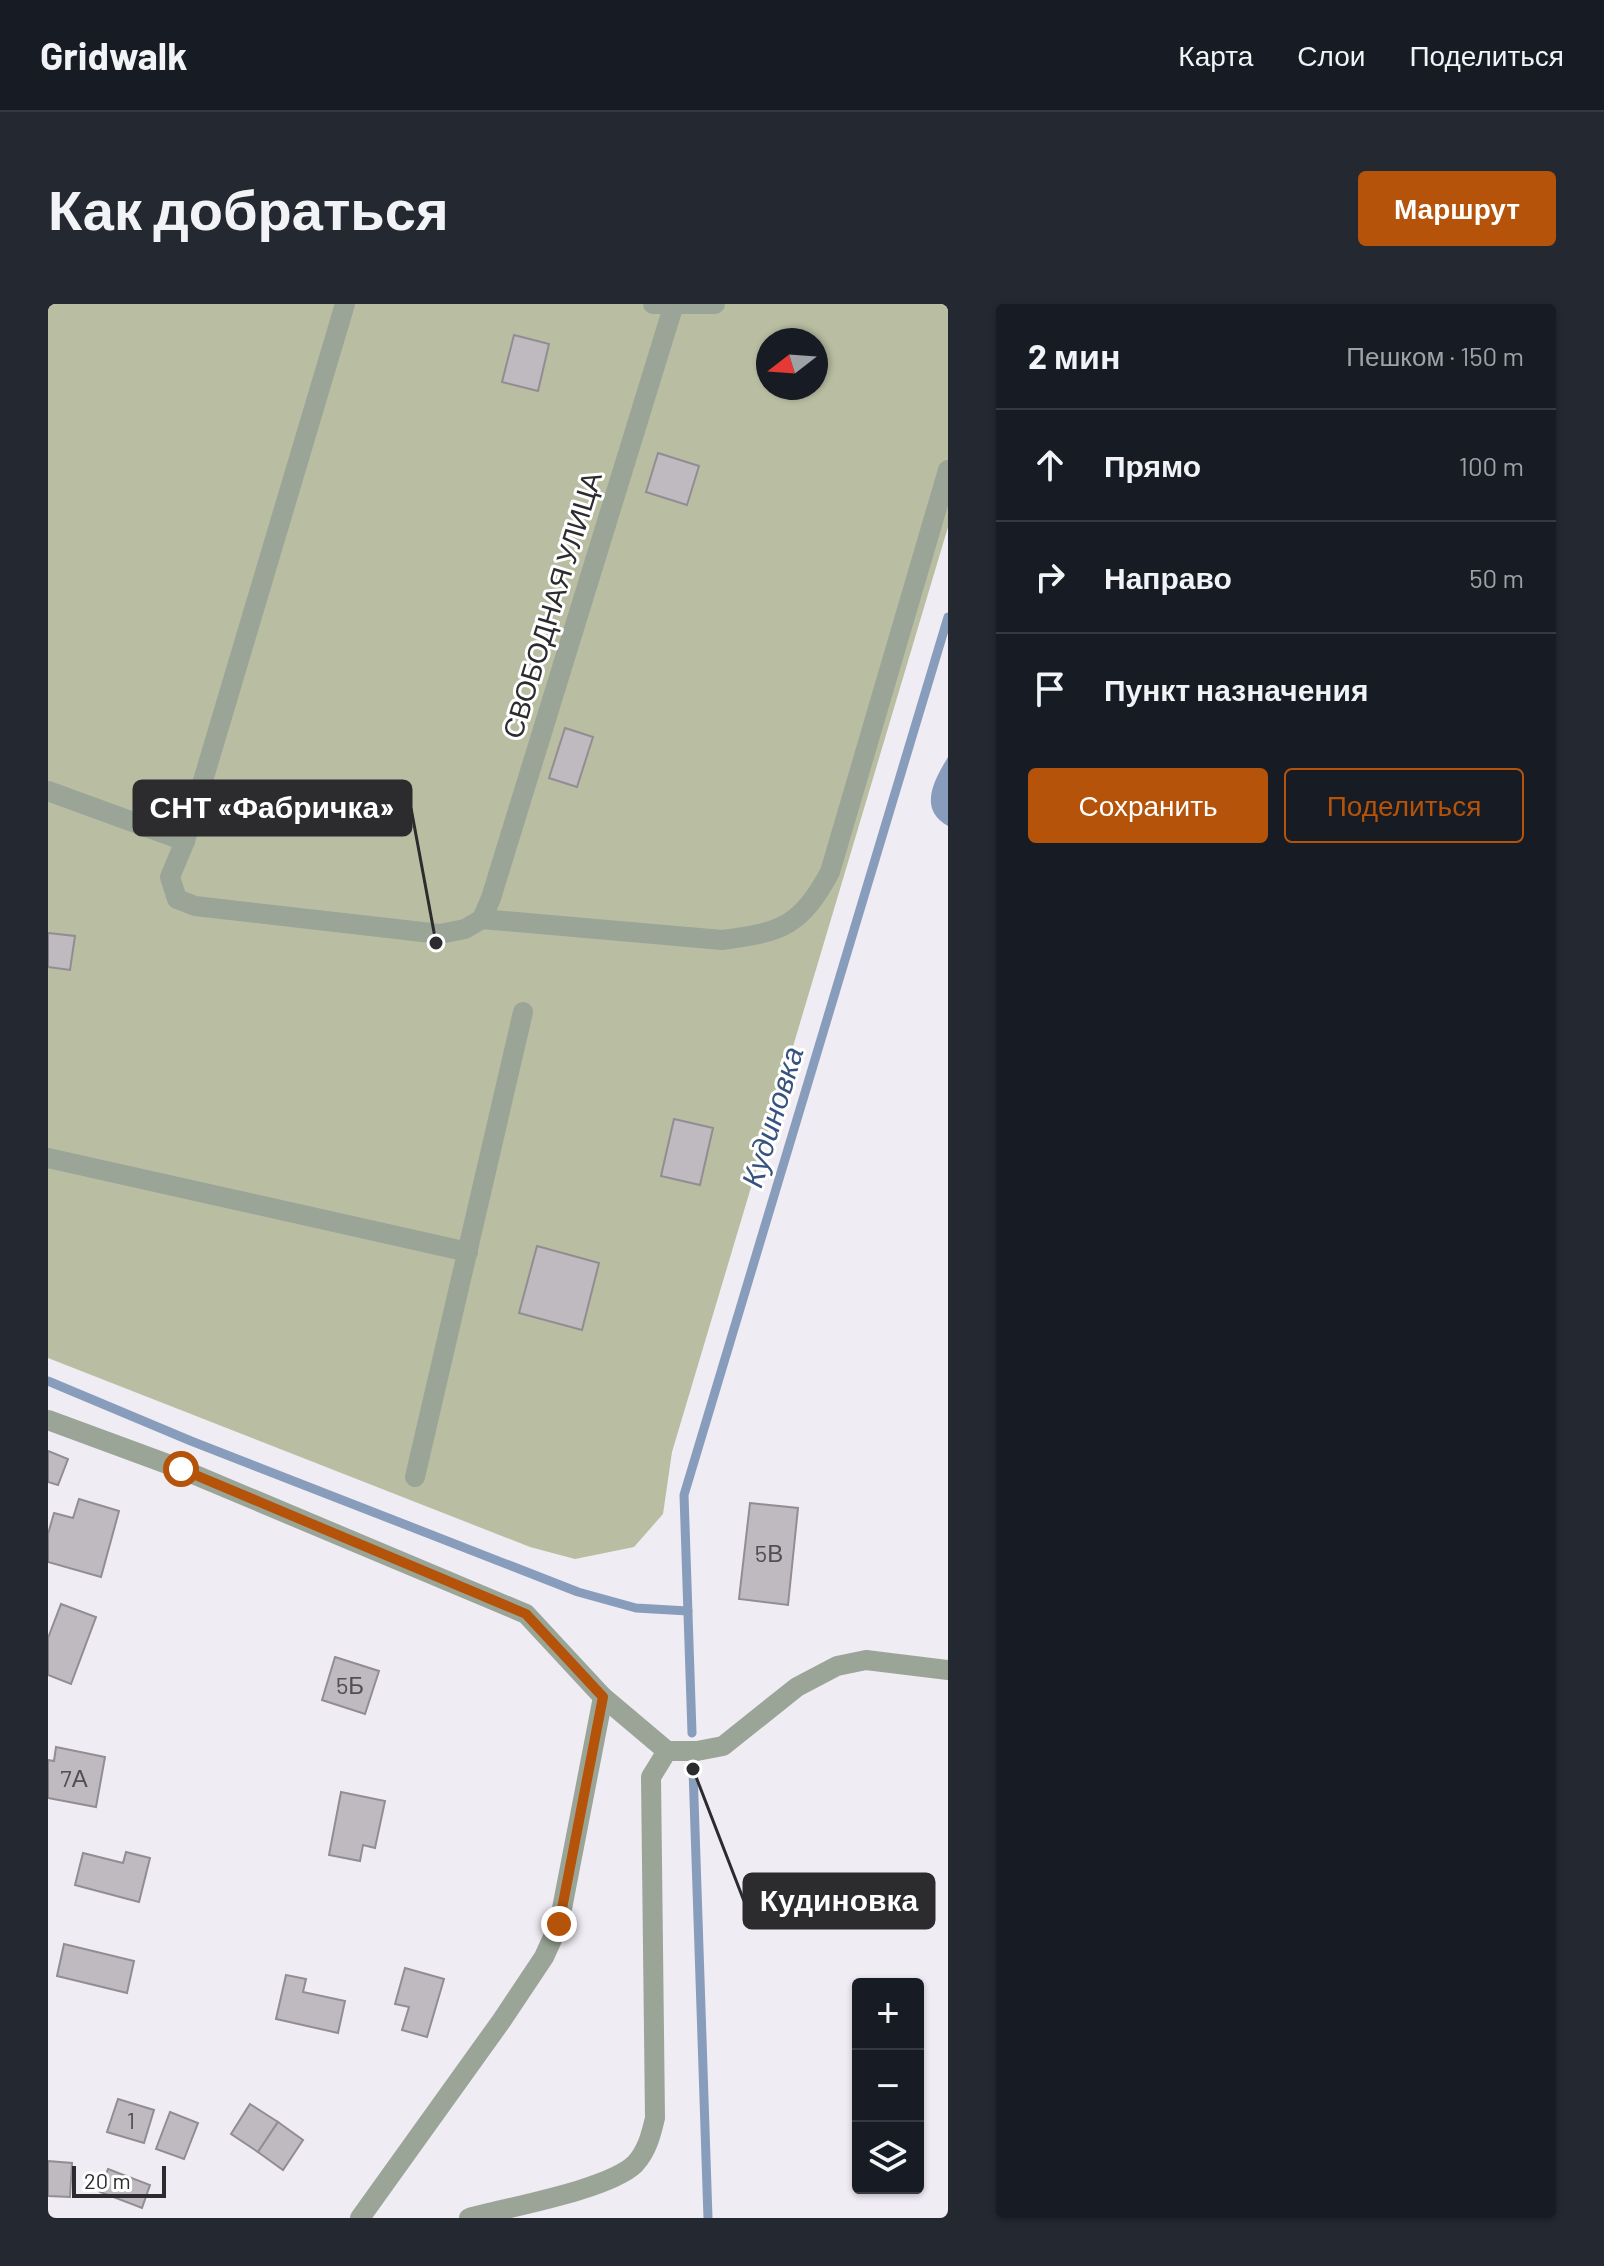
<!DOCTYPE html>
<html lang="ru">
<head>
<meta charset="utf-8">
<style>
  :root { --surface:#171b24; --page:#242831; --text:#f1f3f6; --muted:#9ea1a6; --line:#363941; --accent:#b45309 }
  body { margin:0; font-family:Barlow,sans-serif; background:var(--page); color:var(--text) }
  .controls { position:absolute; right:24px; bottom:24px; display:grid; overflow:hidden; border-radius:8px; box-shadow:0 2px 6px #0004 }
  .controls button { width:72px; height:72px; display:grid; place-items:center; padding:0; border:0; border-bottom:2px solid var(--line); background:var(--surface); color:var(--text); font:40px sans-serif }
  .compass { position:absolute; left:708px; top:24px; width:72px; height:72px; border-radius:50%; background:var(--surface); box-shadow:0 2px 6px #0004; rotate:253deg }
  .scale { position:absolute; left:24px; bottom:20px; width:94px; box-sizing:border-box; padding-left:8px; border:4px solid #2c2b2e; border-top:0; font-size:22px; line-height:28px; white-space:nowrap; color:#2c2b2e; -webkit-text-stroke:6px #fff; paint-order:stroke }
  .stop { position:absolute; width:24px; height:24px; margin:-18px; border:6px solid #b45309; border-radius:50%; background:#fff }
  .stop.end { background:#b45309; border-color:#fff; box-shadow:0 2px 8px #0008 }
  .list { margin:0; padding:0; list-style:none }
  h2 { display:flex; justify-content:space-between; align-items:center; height:104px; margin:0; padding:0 32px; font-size:34px }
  h2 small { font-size:26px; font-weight:400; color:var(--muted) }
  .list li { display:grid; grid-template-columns:52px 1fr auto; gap:24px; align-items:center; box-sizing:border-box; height:112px; padding:0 32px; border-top:2px solid var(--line) }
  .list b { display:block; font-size:30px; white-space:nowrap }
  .list em { font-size:26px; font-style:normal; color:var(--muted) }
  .actions { display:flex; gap:16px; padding:24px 32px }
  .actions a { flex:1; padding:18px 0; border:2px solid var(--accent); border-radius:8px; text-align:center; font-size:28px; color:var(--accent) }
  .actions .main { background:var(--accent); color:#fff }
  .icon { flex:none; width:44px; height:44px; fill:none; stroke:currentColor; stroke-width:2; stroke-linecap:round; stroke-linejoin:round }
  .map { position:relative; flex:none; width:900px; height:1914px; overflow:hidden; border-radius:8px }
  header { display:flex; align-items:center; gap:48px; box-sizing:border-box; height:112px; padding:0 40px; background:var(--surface); border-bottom:2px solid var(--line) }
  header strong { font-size:38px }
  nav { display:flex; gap:44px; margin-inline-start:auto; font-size:28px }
  .intro { display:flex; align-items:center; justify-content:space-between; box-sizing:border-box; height:192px; padding:0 48px }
  h1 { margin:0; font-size:56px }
  .button { padding:20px 36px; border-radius:8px; background:var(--accent); color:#fff; font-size:28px; font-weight:700 }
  main { display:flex; gap:48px; padding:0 48px }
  aside { flex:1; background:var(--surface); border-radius:8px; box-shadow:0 2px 6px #0004 }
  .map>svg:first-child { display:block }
</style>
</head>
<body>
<header>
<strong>Gridwalk</strong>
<nav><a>Карта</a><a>Слои</a><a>Поделиться</a></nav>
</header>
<div class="intro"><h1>Как добраться</h1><a class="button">Маршрут</a></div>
<main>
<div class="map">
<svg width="900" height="1914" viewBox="0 0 900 1914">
  <rect width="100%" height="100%" fill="#efecf3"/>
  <path fill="#b9bda1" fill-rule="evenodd" d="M0,0h900v223l-276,925 -9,62 -29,33 -59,12 -45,-12 -482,-189zM720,36h48v48h-48z"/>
  <path fill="#889dbc" d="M900,453v69c-31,-17 -13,-47 0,-69z"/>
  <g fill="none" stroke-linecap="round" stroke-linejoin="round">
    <g stroke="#889dbc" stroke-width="9">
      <polyline points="0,1077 143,1137 530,1288 588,1304 640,1307"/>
      <polyline points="644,1429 636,1191 900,313"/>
      <polyline points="645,1465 660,1914"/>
    </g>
  </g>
  <g fill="#bfbac0" stroke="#918d92" stroke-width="2">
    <polygon points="466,31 501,40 490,87 454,78"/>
    <polygon points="610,149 651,162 639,201 598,188"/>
    <polygon points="517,424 545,433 529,483 501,474"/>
    <polygon points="0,629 27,632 22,666 0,663"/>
    <polygon points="626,815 665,824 652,881 613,872"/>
    <polygon points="489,942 551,959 534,1026 471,1009"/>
    <polygon points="0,1147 20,1155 10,1181 0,1178"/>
    <polygon points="31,1195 71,1207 53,1273 0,1258 0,1230 6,1209 25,1214"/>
    <polygon points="702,1199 750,1204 740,1301 691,1295"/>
    <polygon points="13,1300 48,1313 23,1380 0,1371 0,1334"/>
    <polygon points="287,1353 331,1367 317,1410 274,1396"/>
    <polygon points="8,1443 57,1453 48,1503 0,1494 0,1456 6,1457"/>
    <polygon points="293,1488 337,1497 327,1544 315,1541 312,1557 281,1551"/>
    <polygon points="78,1548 102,1554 91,1598 27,1581 35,1549 75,1559"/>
    <polygon points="16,1640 86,1657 79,1689 9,1672"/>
    <polygon points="357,1664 396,1675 379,1733 354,1726 361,1703 347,1700"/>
    <polygon points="238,1671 258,1675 255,1688 297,1697 290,1729 228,1715"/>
    <polygon points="70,1795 106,1806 96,1839 59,1828"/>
    <polygon points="202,1800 230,1818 210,1848 183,1830"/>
    <polygon points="122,1808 150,1819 136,1855 108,1845"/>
    <polygon points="230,1818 255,1836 235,1866 210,1848"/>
    <polygon points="0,1857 24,1859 22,1893 0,1892"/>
    <polygon points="60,1865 102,1881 94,1904 52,1888"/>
  </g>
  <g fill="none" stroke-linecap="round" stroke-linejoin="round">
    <g stroke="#9aa597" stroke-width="20">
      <path d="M297,0l-160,537 -15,36 7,22 18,7 245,28 25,-5 17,-10 240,21c60,-8 78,-13 108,-68l118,-402"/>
      <polyline points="605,0 667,0"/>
      <polyline points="0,487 137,537"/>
      <polyline points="434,615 443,594 626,0"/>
      <polyline points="0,854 420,948"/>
      <polyline points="0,1116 133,1165 478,1310 555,1393 619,1447 649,1447 675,1442 749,1383 789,1362 818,1356 900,1366"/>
      <polyline points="367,1173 475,708"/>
      <polyline points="312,1914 454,1716 496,1653 511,1620 555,1393"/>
      <path d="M421,1914c39,-11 139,-28 166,-54 12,-13 16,-29 20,-46l-4,-341 16,-26"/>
    </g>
  </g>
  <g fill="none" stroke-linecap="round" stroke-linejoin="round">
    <polyline stroke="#b45309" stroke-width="10" points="133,1165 478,1310 555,1393 511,1620"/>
  </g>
  <g text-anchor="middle" stroke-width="6" stroke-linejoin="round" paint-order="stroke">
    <g font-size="24" fill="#514f52">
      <text x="721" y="1258">5В</text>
      <text x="302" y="1390">5Б</text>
      <text x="26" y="1483">7А</text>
      <text x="83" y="1825">1</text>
    </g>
    <g font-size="28" fill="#2c2b2e" stroke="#fff">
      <text transform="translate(504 301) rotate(-73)" y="10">СВОБОДНАЯ УЛИЦА</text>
    </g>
    <g font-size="30" font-style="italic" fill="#36537f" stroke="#fff">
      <text transform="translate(725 813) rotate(-73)" y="10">Кудиновка</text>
    </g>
  </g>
  <path fill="none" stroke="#2c2b2e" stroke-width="3" d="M388 639L363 504M645 1465L696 1597"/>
  <g fill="#2c2b2e" stroke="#fff" stroke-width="3">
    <circle cx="388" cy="639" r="8"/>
    <circle cx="645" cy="1465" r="8"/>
  </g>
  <g fill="#2c2b2e" stroke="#2c2b2e" stroke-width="3">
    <rect x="86" y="477" width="277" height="54" rx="8"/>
    <rect x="696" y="1570" width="190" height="54" rx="8"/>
  </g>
  <g font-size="30" text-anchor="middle" font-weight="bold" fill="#fff">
    <text x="224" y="514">СНТ «Фабричка»</text>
    <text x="791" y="1607">Кудиновка</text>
  </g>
</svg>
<div class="controls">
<button>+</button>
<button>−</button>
<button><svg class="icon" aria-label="layers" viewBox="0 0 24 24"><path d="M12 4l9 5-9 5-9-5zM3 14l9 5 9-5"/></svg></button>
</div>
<svg class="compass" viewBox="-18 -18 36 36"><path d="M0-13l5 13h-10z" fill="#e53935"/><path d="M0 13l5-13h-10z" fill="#9ea1a6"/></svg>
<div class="scale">20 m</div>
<div class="stop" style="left:133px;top:1165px"></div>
<div class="stop end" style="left:511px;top:1620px"></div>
</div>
<aside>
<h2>2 мин<small>Пешком · 150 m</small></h2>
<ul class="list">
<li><svg class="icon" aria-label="ahead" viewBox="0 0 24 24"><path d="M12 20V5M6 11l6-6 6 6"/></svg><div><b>Прямо</b></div><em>100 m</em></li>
<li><svg class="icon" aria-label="right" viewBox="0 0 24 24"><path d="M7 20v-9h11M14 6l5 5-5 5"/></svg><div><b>Направо</b></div><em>50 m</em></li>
<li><svg class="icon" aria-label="arrive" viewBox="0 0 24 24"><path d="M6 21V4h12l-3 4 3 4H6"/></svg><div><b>Пункт назначения</b></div></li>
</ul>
<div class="actions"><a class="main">Сохранить</a><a>Поделиться</a></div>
</aside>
</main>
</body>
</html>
